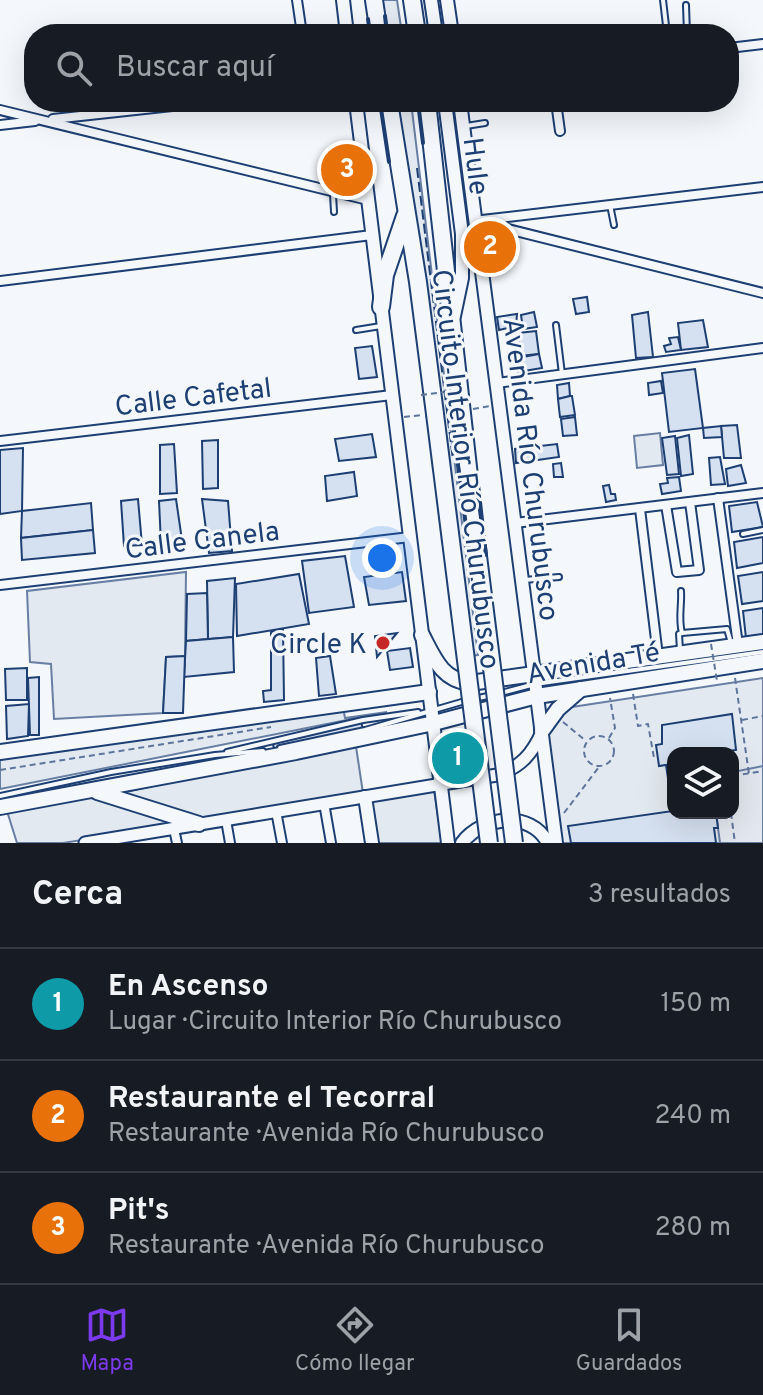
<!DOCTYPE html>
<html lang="es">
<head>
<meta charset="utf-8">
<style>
  :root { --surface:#171b24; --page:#20242c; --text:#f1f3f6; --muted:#9ea1a6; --line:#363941; --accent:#7c3aed }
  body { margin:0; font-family:Overpass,sans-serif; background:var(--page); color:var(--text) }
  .controls { position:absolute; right:24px; bottom:24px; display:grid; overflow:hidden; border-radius:16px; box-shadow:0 8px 32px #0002 }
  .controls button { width:72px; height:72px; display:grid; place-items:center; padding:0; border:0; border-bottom:2px solid var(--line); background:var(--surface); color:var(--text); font:40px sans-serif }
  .you { position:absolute; left:382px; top:558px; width:28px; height:28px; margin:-20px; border:6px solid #fff; border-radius:50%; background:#1a73e8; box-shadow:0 0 0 12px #1a73e833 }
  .badge { display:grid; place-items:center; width:52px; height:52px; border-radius:50%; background:var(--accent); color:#fff; font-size:26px; font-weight:700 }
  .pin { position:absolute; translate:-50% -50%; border:4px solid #fff; box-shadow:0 2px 8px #0006 }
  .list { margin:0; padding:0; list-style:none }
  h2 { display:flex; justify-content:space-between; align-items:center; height:104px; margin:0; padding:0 32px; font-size:34px }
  h2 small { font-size:26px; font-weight:400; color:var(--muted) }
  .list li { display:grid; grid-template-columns:52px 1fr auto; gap:24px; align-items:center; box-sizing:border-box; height:112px; padding:0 32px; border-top:2px solid var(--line) }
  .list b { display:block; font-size:30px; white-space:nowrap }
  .list p { margin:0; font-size:26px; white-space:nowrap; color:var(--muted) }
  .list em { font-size:26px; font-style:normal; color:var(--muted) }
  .icon { flex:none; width:44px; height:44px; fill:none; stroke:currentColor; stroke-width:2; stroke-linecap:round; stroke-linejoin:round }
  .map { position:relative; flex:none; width:763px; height:843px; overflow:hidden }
  .search { position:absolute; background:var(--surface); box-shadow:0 8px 32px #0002; left:24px; right:24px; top:24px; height:88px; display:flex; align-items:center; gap:20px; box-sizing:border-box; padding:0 28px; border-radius:32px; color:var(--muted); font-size:30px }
  .sheet { height:440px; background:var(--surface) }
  nav { display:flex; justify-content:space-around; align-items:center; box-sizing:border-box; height:112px; border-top:2px solid var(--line); background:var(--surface); font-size:22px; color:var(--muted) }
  nav a { display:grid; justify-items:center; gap:4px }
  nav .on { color:var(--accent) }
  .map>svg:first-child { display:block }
</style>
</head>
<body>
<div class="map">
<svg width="763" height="843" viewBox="0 0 763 843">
  <rect width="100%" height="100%" fill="#f4f7fb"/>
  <g fill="#e3e9f0" stroke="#687fa3" stroke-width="2" fill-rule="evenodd">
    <polygon points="380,0 397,0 402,34 385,34"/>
    <polygon points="394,102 411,102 478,655 468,656"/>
    <polygon points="660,433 663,465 637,468 634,436"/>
    <polygon points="186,572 185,656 166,657 163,713 54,719 51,664 30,662 27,591"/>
    <path d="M763,678v165h-201c-5,-29 -23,-96 -11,-122 4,-8 13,-10 21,-14zM673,753h60v60h-60z"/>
    <polygon points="343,707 345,718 387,712 0,789 0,755"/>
    <polygon points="355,740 363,793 201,820 113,795"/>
    <polygon points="434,790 442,843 371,843 364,803"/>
    <polygon points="98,796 185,824 63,843 17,843 7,811"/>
  </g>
  <polygon fill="#e3e8f0" stroke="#687fa3" stroke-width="2" points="763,766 763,843 720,843 716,813 733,813 733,772"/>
  <g fill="#d5e0f0" stroke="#1d3f73" stroke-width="2">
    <polygon points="587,297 589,312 576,314 573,299"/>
    <polygon points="534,312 537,327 523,329 521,315"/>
    <polygon points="648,312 653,357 636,358 632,315"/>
    <polygon points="517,314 516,326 499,330 497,317"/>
    <polygon points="703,320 708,347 681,350 678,323"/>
    <polygon points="536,331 539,354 519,356 518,333"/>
    <polygon points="678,337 681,350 666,352 664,346 671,344 669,338"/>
    <polygon points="372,346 377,377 359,379 355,348"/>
    <polygon points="539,354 542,368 518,372 517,358"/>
    <polygon points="695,369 703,428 669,432 662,373"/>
    <polygon points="661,381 663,393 649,395 648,383"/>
    <polygon points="569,383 570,396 558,399 557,385"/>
    <polygon points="570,396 572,396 575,415 560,417 558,399"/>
    <polygon points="575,417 577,435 563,436 561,419"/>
    <polygon points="737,425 741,458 724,458 721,426"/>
    <polygon points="721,426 722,437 704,438 703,428"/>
    <polygon points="372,434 376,457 339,461 335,439"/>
    <polygon points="689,435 693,474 681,476 677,438"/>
    <polygon points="675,436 679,474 667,475 662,438"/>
    <polygon points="218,440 218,488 203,489 202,441"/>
    <polygon points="174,444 177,493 160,494 160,445"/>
    <polygon points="557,444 559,457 516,463 515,449"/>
    <polygon points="23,448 22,511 0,514 0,450"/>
    <polygon points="720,457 725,484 711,485 709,458"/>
    <polygon points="561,463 563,477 554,477 553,464"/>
    <polygon points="741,465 746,483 728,486 726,469"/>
    <polygon points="354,472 357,496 327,501 325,476"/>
    <polygon points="679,477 681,491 662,494 660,484 668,483 667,478"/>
    <polygon points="609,485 611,494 615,494 616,500 606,502 603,486"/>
    <polygon points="138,499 142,545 124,546 121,501"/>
    <polygon points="176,499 183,547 170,550 170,543 161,544 159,501"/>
    <polygon points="202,499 228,501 232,551 209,553"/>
    <polygon points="757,502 763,527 732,532 729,506"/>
    <polygon points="91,503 93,530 21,538 22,511"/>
    <polygon points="93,530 95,553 22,560 21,538"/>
    <polygon points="763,537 763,563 737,568 734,542"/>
    <polygon points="345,556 354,607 309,613 302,561"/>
    <polygon points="402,572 406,601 369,605 364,577"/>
    <polygon points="763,572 763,601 742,604 738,576"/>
    <polygon points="299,574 309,624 237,636 236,584"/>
    <polygon points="235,578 233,637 208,639 207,581"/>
    <polygon points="207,593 208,639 186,641 187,594"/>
    <polygon points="763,608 763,635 746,638 743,611"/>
    <polygon points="283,629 284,700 264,702 263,691 271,690 271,632"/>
    <polygon points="397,633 377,657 375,636"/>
    <polygon points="233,637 234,672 184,677 186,641"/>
    <polygon points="410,648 413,667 390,670 387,651"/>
    <polygon points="185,656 183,713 163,713 166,657"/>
    <polygon points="330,656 336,694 319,696 316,658"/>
    <polygon points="27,668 27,700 6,700 5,669"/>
    <polygon points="39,677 39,735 30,735 28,678"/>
    <polygon points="29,704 28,736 7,739 6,706"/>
    <polygon points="732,714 736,750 714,753 673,753 673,813 716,813 718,828 714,828 716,843 571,843 568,826 673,811 666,765 659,766 656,745 662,744 662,725"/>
    <polygon points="361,721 363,730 274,749 272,739"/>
  </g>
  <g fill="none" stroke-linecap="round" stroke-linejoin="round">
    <defs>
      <g id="service">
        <polyline points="663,0 667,34"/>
        <polyline points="686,5 687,34"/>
        <polyline points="466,126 485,123"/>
        <polyline points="333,194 334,212"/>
        <polyline points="610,205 614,225"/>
        <polyline points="556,325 562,374"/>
        <polyline points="356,330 381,326"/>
        <polyline points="743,534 763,530"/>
        <polyline points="524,580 559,577"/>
        <path d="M681,591c1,15 -3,27 1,42"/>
        <polyline points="680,650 679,634 682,633 727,629 731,643"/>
        <polyline points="501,693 535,684 763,652"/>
        <polyline points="474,699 492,695"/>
        <polyline points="280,748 365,730 465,701"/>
        <polyline points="227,752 363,720 418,712"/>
        <polyline points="0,796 111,772 215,755 263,751"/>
      </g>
      <g id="minor">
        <polyline points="297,0 302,34"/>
        <polyline points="729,48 763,44"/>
        <polyline points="556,102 560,131"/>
        <polyline points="695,102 695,104"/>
        <polyline points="0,110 368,200"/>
        <polyline points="53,119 209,102"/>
        <polyline points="0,125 35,121"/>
        <polyline points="482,220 763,187"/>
        <polyline points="476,221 763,293"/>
        <polyline points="0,281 372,235"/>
        <polyline points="497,383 763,348"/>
        <polyline points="0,441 392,395"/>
        <polyline points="718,498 738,645"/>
        <polyline points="666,505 677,572 699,570 690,502"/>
        <polyline points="640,509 658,656"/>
        <polyline points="515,523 763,493"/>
        <polyline points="0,585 410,537"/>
        <polyline points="324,803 331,843"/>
        <polyline points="276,811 282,843"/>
        <polyline points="226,820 230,843"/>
        <polyline points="174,829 177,843"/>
      </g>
      <path id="tertiary" d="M85,843l412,-68c24,-8 35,-21 45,-43"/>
      <g id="secondary">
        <polyline points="343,0 347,34"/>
        <polyline points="431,0 436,34"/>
        <polyline points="447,0 452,34"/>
        <polyline points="356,102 448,843"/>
        <polyline points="445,102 462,234 462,278 454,316"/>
        <polyline points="460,102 556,843"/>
        <polyline points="365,797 372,843"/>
        <path d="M462,843c20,-27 69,-33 86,0"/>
      </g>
      <g id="primary">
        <path d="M422,635c12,23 20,45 48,48l293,-41"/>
        <polyline points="542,731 558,709 581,689"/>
        <polyline points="0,752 429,692"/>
        <polyline points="97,792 199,824"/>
        <polyline points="0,807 296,752 434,723 537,696 763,661"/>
      </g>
      <g id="motorway">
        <polyline points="374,0 379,34"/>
        <polyline points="412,0 417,34"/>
        <polyline points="389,102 418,282 435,414"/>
        <polyline points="427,102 478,556"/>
        <polyline points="381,307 385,275 405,216"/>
      </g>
    </defs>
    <use href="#service" stroke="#1d3f73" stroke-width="8"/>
    <use href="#minor" stroke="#1d3f73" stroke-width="12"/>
    <use href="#tertiary" stroke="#1d3f73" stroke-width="15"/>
    <use href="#secondary" stroke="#1d3f73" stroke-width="16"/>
    <use href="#primary" stroke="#1d3f73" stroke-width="18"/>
    <use href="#motorway" stroke="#1d3f73" stroke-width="20"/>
    <g stroke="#5e769c" stroke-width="2" stroke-dasharray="6 4" stroke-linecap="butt">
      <polyline points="473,409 490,406"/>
      <polyline points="404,417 422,415"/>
      <polyline points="735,678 749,774"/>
      <polyline points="633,694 638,726 648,724 654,758"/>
      <polyline points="742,720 763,716"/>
      <polyline points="563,722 586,741"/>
      <circle cx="599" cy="751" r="15"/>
      <polyline points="609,738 615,728 610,698"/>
      <polyline points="0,770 271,727"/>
      <polyline points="733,776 763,771"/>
      <polyline points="564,813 599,767"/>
      <polyline points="731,813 735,843"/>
      <polyline points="759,843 760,843"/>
    </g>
    <use href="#service" stroke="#f4f7fb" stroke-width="4"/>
    <use href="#minor" stroke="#f4f7fb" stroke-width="8"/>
    <use href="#tertiary" stroke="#f4f7fb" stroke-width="11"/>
    <use href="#secondary" stroke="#f4f7fb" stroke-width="12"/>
    <use href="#primary" stroke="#f4f7fb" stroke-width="14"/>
    <use href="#motorway" stroke="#f4f7fb" stroke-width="16"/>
    <defs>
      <g id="motorway-bridge">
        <polyline points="435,414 489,843"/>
        <polyline points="478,556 514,843"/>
      </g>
    </defs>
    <use href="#motorway-bridge" stroke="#1d3f73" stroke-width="20" stroke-linecap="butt"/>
    <g stroke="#5e769c" stroke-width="2" stroke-dasharray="6 4" stroke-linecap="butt">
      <polyline points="421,395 461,390"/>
      <polyline points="711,644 717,681"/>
    </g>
    <use href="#motorway-bridge" stroke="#f4f7fb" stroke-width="16"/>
    <polyline stroke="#1d3f73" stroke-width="2" stroke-dasharray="10 4" stroke-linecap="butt" points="417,168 453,460"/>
    <g stroke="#1d3f73" stroke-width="4">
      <polyline points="385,16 387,34"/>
      <polyline points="368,19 370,34"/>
      <polyline points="408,33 408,34"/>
      <polyline points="380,102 389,162"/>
      <polyline points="418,102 423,143"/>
      <polyline points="452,419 470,557"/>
      <polyline points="478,495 486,555"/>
    </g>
  </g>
  <circle fill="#c62828" stroke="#f4f7fb" stroke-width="3" cx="383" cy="643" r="8"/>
  <g text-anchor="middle" stroke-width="6" stroke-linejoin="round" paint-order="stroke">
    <g font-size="28" fill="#1d3f73" stroke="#f4f7fb">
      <text transform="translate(477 166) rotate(83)" y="10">Hule</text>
      <text transform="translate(193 396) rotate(-7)" y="10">Calle Cafetal</text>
      <text transform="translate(467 469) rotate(83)" y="10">Circuito Interior Río Churubusco</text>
      <text transform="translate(532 469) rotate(83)" y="10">Avenida Río Churubusco</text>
      <text transform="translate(202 539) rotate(-7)" y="10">Calle Canela</text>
      <text transform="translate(593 662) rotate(-10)" y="10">Avenida Té</text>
    </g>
    <g font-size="28" fill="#1d3f73" stroke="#f4f7fb" text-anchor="end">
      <text x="367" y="653">Circle K</text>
    </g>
  </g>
</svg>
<div class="controls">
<button><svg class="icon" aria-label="layers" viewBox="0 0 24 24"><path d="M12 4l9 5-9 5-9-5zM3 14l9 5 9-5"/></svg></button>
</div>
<div class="you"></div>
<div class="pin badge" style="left:458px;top:758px;background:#0f9aa8">1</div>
<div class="pin badge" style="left:490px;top:247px;background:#e8710a">2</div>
<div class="pin badge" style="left:347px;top:170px;background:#e8710a">3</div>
<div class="search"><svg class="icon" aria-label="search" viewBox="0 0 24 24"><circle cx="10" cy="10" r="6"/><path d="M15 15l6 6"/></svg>Buscar aquí</div>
</div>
<section class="sheet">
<h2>Cerca<small>3 resultados</small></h2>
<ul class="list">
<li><span class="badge" style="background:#0f9aa8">1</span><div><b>En Ascenso</b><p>Lugar · Circuito Interior Río Churubusco</p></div><em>150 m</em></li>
<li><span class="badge" style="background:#e8710a">2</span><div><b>Restaurante el Tecorral</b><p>Restaurante · Avenida Río Churubusco</p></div><em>240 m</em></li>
<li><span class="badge" style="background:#e8710a">3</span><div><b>Pit's</b><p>Restaurante · Avenida Río Churubusco</p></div><em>280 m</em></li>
</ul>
</section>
<nav>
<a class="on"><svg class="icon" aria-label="map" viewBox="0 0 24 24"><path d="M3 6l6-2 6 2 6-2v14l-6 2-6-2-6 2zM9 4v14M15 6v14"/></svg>Mapa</a>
<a><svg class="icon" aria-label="directions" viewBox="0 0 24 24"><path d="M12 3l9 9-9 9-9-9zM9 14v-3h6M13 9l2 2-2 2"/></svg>Cómo llegar</a>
<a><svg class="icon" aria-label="saved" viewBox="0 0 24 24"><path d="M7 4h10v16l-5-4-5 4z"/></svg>Guardados</a>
</nav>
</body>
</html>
